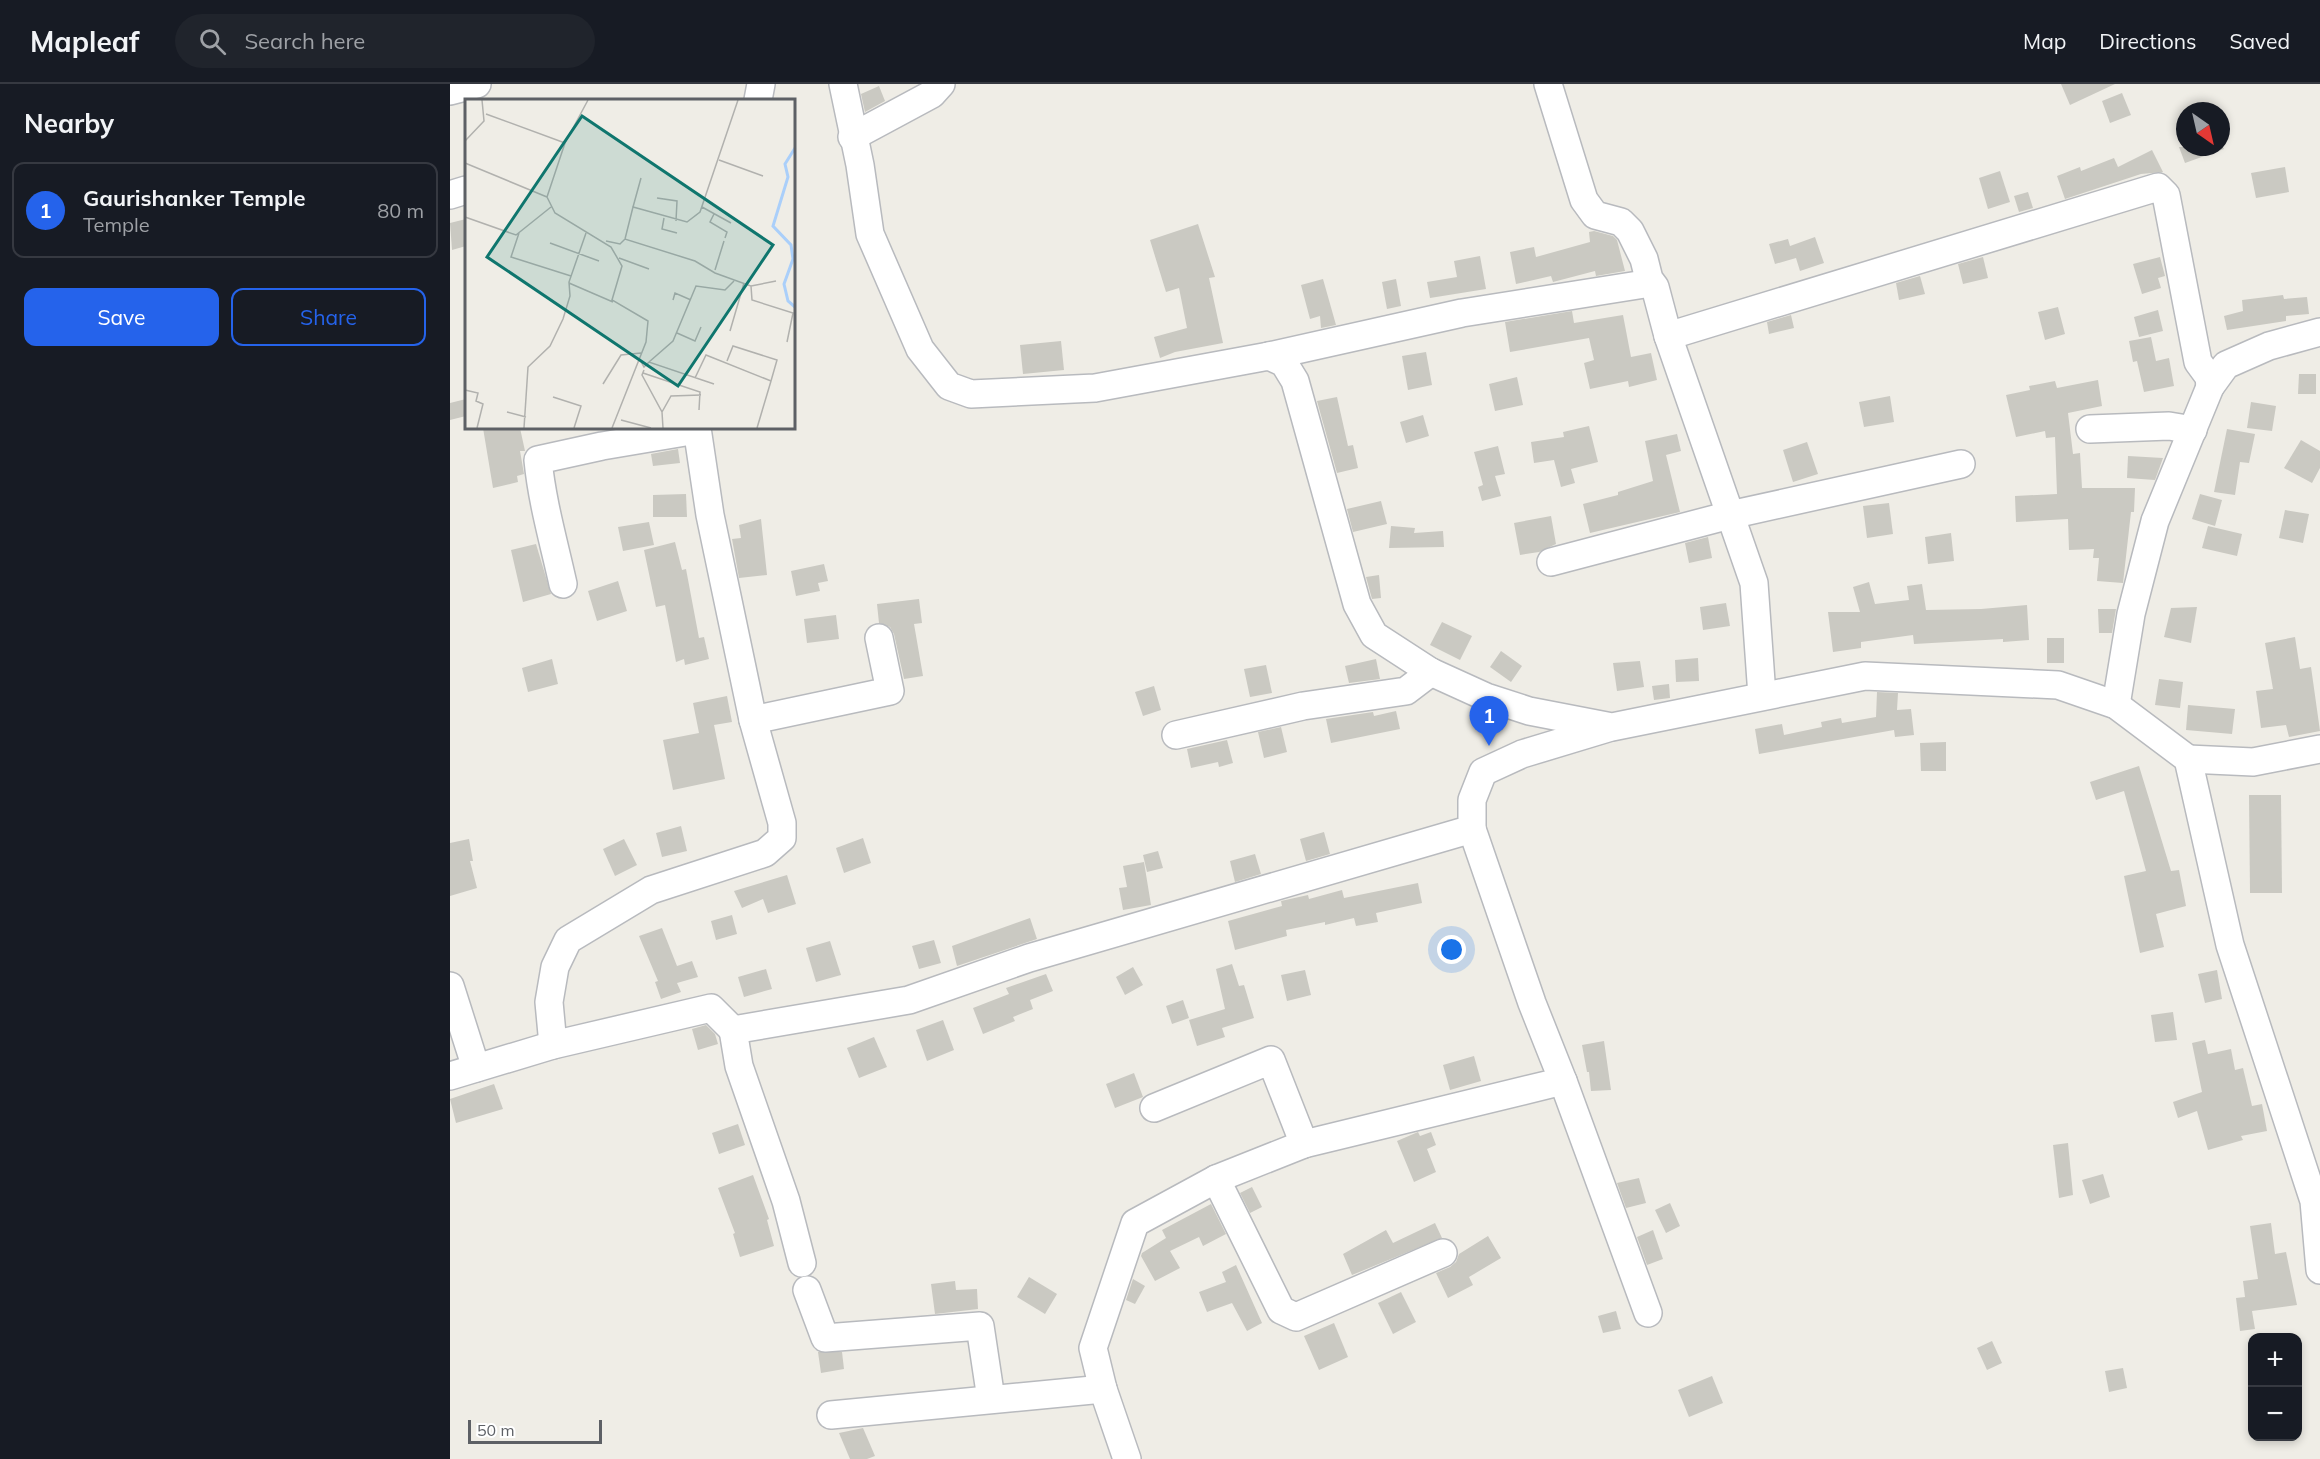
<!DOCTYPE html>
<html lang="en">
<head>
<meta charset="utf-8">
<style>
  :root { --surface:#171b24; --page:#20242c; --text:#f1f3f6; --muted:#9ea1a6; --line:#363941; --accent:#2563eb }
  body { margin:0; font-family:Mulish,sans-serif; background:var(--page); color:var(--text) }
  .controls { position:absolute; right:18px; bottom:18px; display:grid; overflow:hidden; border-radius:12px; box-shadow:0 3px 9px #0003 }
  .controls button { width:54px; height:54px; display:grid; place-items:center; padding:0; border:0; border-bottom:2px solid var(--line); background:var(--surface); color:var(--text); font:30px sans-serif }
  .compass { position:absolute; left:1726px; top:18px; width:54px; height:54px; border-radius:50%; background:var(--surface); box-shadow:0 3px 9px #0003; rotate:146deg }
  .scale { position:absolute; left:18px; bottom:15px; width:134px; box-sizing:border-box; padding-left:6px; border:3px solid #5d6065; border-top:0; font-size:16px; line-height:21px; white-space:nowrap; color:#5d6065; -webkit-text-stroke:4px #fff; paint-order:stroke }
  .you { position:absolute; left:1002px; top:866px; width:21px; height:21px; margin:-15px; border:4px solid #fff; border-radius:50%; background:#1a73e8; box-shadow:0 0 0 9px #1a73e833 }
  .badge { display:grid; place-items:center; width:39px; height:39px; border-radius:50%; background:var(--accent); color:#fff; font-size:20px; font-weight:700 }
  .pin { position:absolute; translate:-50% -50px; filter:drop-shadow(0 2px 3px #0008) }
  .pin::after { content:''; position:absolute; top:32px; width:21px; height:18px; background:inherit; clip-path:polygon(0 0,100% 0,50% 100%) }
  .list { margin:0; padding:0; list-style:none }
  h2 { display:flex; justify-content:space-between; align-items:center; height:78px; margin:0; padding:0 24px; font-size:26px }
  h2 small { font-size:20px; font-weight:400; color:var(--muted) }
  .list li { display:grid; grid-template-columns:39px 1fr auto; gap:18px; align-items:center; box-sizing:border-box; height:96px; margin:0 12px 12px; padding:0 12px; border:2px solid var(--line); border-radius:12px }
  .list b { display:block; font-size:22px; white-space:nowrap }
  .list p { margin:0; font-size:20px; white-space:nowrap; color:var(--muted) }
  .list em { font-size:20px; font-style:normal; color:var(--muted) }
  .actions { display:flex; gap:12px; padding:18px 24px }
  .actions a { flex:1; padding:14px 0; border:2px solid var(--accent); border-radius:12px; text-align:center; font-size:21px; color:var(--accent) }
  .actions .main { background:var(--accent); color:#fff }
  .icon { flex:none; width:33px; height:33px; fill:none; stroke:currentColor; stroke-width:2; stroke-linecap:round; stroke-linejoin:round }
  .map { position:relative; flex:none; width:1870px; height:1375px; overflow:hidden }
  header { display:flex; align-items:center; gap:36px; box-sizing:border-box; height:84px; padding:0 30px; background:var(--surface); border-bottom:2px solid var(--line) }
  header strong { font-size:28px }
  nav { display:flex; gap:33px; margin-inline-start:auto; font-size:21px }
  .search { width:420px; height:54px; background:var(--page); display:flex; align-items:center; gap:15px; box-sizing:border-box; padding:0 21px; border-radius:33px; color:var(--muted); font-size:22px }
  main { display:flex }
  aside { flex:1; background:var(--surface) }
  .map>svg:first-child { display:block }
</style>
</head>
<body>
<header>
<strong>Mapleaf</strong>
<div class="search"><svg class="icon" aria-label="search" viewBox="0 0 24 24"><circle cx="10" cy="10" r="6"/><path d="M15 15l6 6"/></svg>Search here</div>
<nav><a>Map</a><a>Directions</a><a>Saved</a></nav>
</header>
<main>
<aside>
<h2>Nearby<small></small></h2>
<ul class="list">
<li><span class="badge">1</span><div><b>Gaurishanker Temple</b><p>Temple</p></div><em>80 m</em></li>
</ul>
<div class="actions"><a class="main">Save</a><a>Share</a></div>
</aside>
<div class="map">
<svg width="1870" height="1375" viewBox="0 0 1870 1375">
  <rect width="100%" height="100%" fill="#efede6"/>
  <g fill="#cac9c2">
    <polygon points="1611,0 1665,0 1620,21"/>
    <polygon points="429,2 435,17 415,28 411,10"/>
    <polygon points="1672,9 1681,31 1660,39 1652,17"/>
    <polygon points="1729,63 1773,63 1774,65 1735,79"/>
    <polygon points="1702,66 1713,88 1691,90 1615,115 1607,92 1630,83 1631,87 1664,74 1668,83"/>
    <polygon points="1835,83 1839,108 1806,114 1801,89"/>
    <polygon points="1550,87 1560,118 1538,125 1529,94"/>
    <polygon points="1578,108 1583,124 1569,128 1564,112"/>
    <polygon points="16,135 16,162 2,166 0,139"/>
    <polygon points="748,140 765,193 759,194 773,259 725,268 710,274 704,253 737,244 729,204 716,208 700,156"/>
    <polygon points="1144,147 1163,152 1167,156 1175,187 1146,192 1145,187 1103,198 1101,192 1066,200 1060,168 1084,163 1086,173 1140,158 1139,148"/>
    <polygon points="1365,153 1374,179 1350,187 1346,174 1325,180 1319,160 1338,155 1340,162"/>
    <polygon points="1030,172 1036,205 980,214 977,198 1007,193 1004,177"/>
    <polygon points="1533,173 1538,194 1513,200 1508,180"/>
    <polygon points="1710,173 1715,192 1708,194 1711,204 1692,210 1683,180"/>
    <polygon points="1470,192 1475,210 1449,216 1446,199"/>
    <polygon points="873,195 886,241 871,244 870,232 860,235 851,201"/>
    <polygon points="946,195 951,222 937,225 932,198"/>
    <polygon points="1833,211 1834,215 1857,213 1859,230 1836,232 1836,237 1777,246 1774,232 1793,227 1792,216"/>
    <polygon points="1608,223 1615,250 1595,256 1588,228"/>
    <polygon points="1708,226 1713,247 1689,253 1684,233"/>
    <polygon points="1122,227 1124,239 1173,231 1181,273 1201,269 1207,296 1179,303 1178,297 1140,305 1134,279 1144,276 1139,254 1060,268 1055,238"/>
    <polygon points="1341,231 1344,244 1319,250 1317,238"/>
    <polygon points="1701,253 1706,277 1719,274 1724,302 1694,308 1687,277 1683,278 1679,257"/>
    <polygon points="611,257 614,286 573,290 570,261"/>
    <polygon points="976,268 982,301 958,306 952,272"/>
    <polygon points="1849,290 1866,290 1866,310 1848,310"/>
    <polygon points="1067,293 1073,321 1045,327 1039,300"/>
    <polygon points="1648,296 1652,322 1618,329 1623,370 1630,369 1632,404 1685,404 1684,428 1681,428 1673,499 1647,497 1649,474 1643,474 1644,465 1619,466 1618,435 1566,438 1565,412 1607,410 1605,353 1596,354 1595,347 1566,353 1556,311 1580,306 1579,302 1605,297 1607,304"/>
    <polygon points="1440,312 1444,338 1414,343 1409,318"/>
    <polygon points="887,313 898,362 903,361 908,384 887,389 867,317"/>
    <polygon points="16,315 16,332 0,336 0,319"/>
    <polygon points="1801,318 1826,322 1822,347 1797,344"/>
    <polygon points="973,331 979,352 956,359 950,338"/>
    <polygon points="1139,342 1148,378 1121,385 1125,399 1111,403 1104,376 1084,379 1081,358 1114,353 1113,348"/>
    <polygon points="33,344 70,344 75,367 70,367 74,390 67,392 68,398 43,404"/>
    <polygon points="1777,345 1805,350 1799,379 1790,378 1785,411 1764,408"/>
    <polygon points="1227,350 1231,367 1216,371 1230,428 1140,449 1133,420 1168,411 1168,408 1203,397 1195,357"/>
    <polygon points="1851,356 1870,367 1870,384 1862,399 1834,384"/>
    <polygon points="1357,358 1368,390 1343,398 1333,366"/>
    <polygon points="1048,362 1055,390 1045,392 1051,412 1032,417 1028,403 1033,401 1024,368"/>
    <polygon points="228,365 230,379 203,382 201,370"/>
    <polygon points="1678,372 1713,374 1705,396 1677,394"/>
    <polygon points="236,410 237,433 203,433 203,411"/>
    <polygon points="1750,410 1772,416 1765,442 1742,435"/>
    <polygon points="931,417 937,440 903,448 897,425"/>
    <polygon points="1439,419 1443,450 1417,454 1413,422"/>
    <polygon points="1835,426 1859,430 1853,459 1829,454"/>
    <polygon points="1101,432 1106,460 1089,468 1070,471 1064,439"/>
    <polygon points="311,435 317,491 289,494 282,455 291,454 289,441"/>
    <polygon points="199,438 204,461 173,467 168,443"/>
    <polygon points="941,442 965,444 964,449 993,447 994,463 939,464"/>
    <polygon points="1758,442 1792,450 1787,472 1752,464"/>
    <polygon points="1501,449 1504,477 1478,480 1475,453"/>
    <polygon points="1258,453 1262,474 1239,479 1235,459"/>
    <polygon points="225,458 232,486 236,485 249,554 254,553 259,575 235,581 234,575 226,578 215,521 206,523 194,466"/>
    <polygon points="86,460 101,510 73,518 61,466"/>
    <polygon points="374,480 378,497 368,499 370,507 346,512 341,487"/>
    <polygon points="929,491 931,514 922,515 916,493"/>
    <polygon points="168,497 177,527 147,537 138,507"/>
    <polygon points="1419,498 1425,520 1459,516 1457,502 1472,500 1476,526 1531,525 1577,521 1579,556 1553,558 1553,555 1464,560 1463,551 1411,558 1411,564 1383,568 1378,528 1410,528 1403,503"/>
    <polygon points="469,515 472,539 464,540 473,592 454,595 444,550 440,543 429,539 427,520"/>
    <polygon points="1276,519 1280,542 1253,546 1250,523"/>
    <polygon points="1747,523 1741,559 1714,553 1721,524"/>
    <polygon points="1648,525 1666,525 1662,549 1649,549"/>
    <polygon points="386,531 389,555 357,559 354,535"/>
    <polygon points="992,538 1022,552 1010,576 980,561"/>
    <polygon points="1845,553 1850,585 1861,583 1870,647 1839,653 1836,641 1811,644 1806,607 1823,605 1815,559"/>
    <rect x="1597" y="554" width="17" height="25"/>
    <polygon points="1051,567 1072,582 1061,598 1040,583"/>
    <polygon points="1248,574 1249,597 1226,598 1225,576"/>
    <polygon points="102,575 108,600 78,608 72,584"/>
    <polygon points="926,575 930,595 899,599 895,582"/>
    <polygon points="1190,577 1194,603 1167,607 1163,579"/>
    <polygon points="816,581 822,609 800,613 794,585"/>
    <polygon points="1709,595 1733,598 1730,624 1705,621"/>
    <polygon points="1219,600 1220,614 1204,616 1202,602"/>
    <polygon points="704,602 711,626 693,632 685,608"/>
    <polygon points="1427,608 1448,609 1447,626 1461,625 1464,651 1445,653 1444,646 1309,670 1305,645 1332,640 1334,651 1372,643 1371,638 1391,634 1392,639 1426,633"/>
    <polygon points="277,612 282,638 264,641 275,695 223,706 213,656 249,649 243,619"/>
    <polygon points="1738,621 1785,625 1782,650 1736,646"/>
    <polygon points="946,627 950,645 881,659 876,635 923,628 924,632"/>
    <polygon points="831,643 837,668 814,674 808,648"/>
    <polygon points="777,656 783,679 769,683 768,678 741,684 737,665"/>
    <polygon points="1496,658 1496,687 1471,687 1470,659"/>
    <polygon points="1689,682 1721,787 1729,786 1736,822 1706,830 1714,863 1690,869 1674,792 1696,787 1674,707 1646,716 1640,698"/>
    <polygon points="1799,711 1831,711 1832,809 1800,809"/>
    <polygon points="231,742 237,767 212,773 206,749"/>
    <polygon points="874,748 880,770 856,777 850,755"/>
    <polygon points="413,754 421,779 394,789 386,764"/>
    <polygon points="19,755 23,777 20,777 27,804 0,812 0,759"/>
    <polygon points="174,755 187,781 165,792 153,765"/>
    <polygon points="708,767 713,784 697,788 693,771"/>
    <polygon points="805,770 811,790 785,798 780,777"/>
    <polygon points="694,778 701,821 673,826 669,804 677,803 673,782"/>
    <polygon points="337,791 346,820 318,829 313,815 292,824 284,807"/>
    <polygon points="968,799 972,819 926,829 928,838 906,842 904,834 875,841 875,838 836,846 837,852 785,866 778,837 832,822 831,817 858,811 859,815 892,806 894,814"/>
    <polygon points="282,831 287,850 266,856 261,837"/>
    <polygon points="580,834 587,855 507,882 502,862"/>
    <polygon points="212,844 227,882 242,877 248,893 227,899 231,908 211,915 205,898 208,897 189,852"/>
    <polygon points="484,856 491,879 469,885 462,862"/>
    <polygon points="380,857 391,891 366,898 356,864"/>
    <polygon points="782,880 789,902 794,901 804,934 772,944 775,953 747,962 739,936 775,925 766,885"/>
    <polygon points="683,883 693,901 675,911 666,893"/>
    <polygon points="316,885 322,905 294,913 288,893"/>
    <polygon points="855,886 861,911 837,917 831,891"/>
    <polygon points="1767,886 1772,915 1755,919 1748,890"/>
    <polygon points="596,890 603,907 580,916 583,925 563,933 565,937 533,950 523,924 559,910 556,904"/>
    <polygon points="733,916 739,934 722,940 716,922"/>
    <polygon points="1723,928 1727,956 1705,958 1701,931"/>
    <polygon points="493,936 504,966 477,977 466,946"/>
    <polygon points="256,941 265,950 268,960 248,966 242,945"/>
    <polygon points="424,953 437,983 409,994 397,964"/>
    <polygon points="1755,956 1758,970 1781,965 1785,986 1793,984 1802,1022 1812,1020 1817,1047 1791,1052 1793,1056 1758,1066 1747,1027 1728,1034 1723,1018 1752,1008 1742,959"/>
    <polygon points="1154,957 1161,1006 1141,1007 1139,988 1137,988 1132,961"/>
    <polygon points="1024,972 1031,997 1000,1006 993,981"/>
    <polygon points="684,989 693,1013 665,1024 656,1000"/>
    <polygon points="44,1000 53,1025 6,1039 0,1015"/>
    <polygon points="288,1040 295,1061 269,1070 262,1049"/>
    <polygon points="968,1048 970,1052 981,1048 986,1061 977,1065 986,1088 964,1098 947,1057"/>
    <polygon points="1618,1059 1623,1111 1609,1114 1603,1061"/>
    <polygon points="1653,1090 1660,1113 1640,1120 1632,1096"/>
    <polygon points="303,1091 319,1135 317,1136 324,1162 290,1173 283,1150 285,1149 268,1104"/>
    <polygon points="1189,1094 1196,1119 1176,1124 1167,1099"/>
    <polygon points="802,1103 812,1123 800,1129 790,1109"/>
    <polygon points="1220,1119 1230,1142 1216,1149 1205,1126"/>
    <polygon points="761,1120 776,1150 753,1162 749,1153 720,1167 730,1184 705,1197 691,1172 692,1169 716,1154 712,1146"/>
    <polygon points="985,1139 992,1154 902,1191 893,1170 936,1146 943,1159"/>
    <polygon points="1821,1139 1825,1170 1836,1168 1847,1221 1802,1227 1805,1245 1790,1247 1786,1214 1795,1213 1793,1197 1808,1195 1800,1142"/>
    <polygon points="1203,1146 1213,1175 1197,1181 1187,1153"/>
    <polygon points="1038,1152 1051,1174 1019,1193 1023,1201 998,1214 986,1189 1000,1183 1006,1178 1009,1170"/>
    <polygon points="786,1181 812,1239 797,1247 782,1219 757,1228 749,1208 776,1198 772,1188"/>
    <polygon points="579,1193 607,1210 595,1230 567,1213"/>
    <polygon points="683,1195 695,1202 685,1220 676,1216"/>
    <polygon points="505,1197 506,1206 527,1205 528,1225 485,1230 481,1200"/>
    <polygon points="951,1208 966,1238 943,1250 928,1219"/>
    <polygon points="1166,1227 1171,1245 1153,1249 1148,1232"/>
    <polygon points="884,1239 898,1273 869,1286 854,1252"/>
    <polygon points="1542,1257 1552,1279 1537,1286 1527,1264"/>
    <polygon points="368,1268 392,1268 394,1285 371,1289"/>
    <polygon points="1673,1284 1677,1304 1659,1308 1655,1287"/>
    <polygon points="1262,1292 1273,1319 1239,1333 1228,1306"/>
    <polygon points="413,1344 425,1372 417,1375 400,1375 389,1349"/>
  </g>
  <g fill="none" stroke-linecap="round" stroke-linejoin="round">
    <defs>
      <g id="minor">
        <polyline points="393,0 410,81 420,150 470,265 499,302 521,310 645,304 819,272 834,279 845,297 907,520 924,551 981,588 1036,613 1079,627 1162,643 1415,592 1608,601 1666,621 1738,675 1780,861 1864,1117 1870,1186"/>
        <polyline points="1098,0 1134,116 1145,131 1171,138 1180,147 1194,175 1199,195 1205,203 1218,252 1304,499 1312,612"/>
        <polyline points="0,7 27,0"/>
        <polyline points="308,16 311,0"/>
        <polyline points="402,53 482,10 491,0"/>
        <polyline points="0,111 16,106"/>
        <polyline points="1218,252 1708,103 1716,111 1748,278 1759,293 1760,303"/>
        <polyline points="819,272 1012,229 1201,199"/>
        <polyline points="1640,345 1719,342 1743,346"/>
        <polyline points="1101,478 1280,431 1511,380"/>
        <path d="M113,500c-9,-41 -21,-82 -25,-124l64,-14 95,-16"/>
        <polyline points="1666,621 1681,530 1705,437 1760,303 1776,281 1819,262 1870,248"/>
        <polyline points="303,636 440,607 429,554"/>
        <polyline points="726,651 853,622 956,607 981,588"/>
        <polyline points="1738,675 1803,678 1870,665"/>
        <polyline points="0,902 26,984"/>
        <polyline points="283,946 289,982 336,1117 352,1179"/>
        <polyline points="103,961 99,918 105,883 118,856 201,806 315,769 332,754 332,739 303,636 260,431 247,344"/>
        <polyline points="0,992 103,961 261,924 283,946 459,916 579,874 1022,745 1022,716 1033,688 1072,670 1158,644"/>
        <polyline points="1113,997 1198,1229"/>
        <polyline points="704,1024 821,976 854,1060"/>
        <polyline points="766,1095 831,1226 846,1233 993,1169"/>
        <polyline points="357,1206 375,1254 530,1242 541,1315"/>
        <polyline points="381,1331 653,1305"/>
        <polyline points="677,1375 653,1305 643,1264 685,1139 766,1095 854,1060 1113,997 1082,919 1022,745"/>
      </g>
    </defs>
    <use href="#minor" stroke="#b8babe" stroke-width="30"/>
    <use href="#minor" stroke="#fff" stroke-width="27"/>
  </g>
  <g transform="translate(15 15)">
    <rect width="330" height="330" fill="#efede6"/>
    <path fill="none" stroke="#aacffa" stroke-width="3" d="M330,49l-10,16 3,13 -15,49 18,19 2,14 -9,25 4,17 7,6"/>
    <path fill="none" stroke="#b1b1ae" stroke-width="1.5" d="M123,1l-23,43 -18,54 8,16 56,34 11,19 -10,34 36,21 -2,21 -34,86M21,15l79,29M0,42l19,-20 -2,-21M254,61l44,16M0,64l82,34M192,99l20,3 -1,20M168,108l8,-29M237,108l29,16M249,115l-4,8 17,10 -2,6M0,118l51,18 35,-28M199,119l-2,11 15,4M54,134l-8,24 60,19M160,140l8,-32 54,15 13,-10 38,-112M141,142l14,3 5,-5 70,22 20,12 36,13 1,14 41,13 -6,29M85,144l49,18M154,159l30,11M250,171l9,-29M104,184l44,19M286,187l25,-5M208,201l2,-7 16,7M265,232l14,-48M212,234l18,8 6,-14M174,259l5,9 5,-5 65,22M184,263l24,-21 23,-55 29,4 9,-9M179,271l-2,5 20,37 1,16M178,274l57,19 -1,18M230,279l11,-23 65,26 6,-21 -44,-14 -6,15M138,285l18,-29 20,-2M0,291l13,3 -2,8 7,3 -6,24M88,298l28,9 -7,22M42,313l19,5M197,313l9,-16 30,-1M156,321l30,8M59,329l4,-61 22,-21 13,-27 7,-23 -1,-14 17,-49M292,329l14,-47"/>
    <path fill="#0f766e" fill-opacity="0.15" stroke="#0f766e" stroke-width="3" d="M117,17l191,129 -95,141 -191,-129z"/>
    <rect width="330" height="330" fill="none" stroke="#5d6065" stroke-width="3"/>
  </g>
</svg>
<div class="controls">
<button>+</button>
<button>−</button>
</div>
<svg class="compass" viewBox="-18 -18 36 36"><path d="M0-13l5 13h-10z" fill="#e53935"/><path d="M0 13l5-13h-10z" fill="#9ea1a6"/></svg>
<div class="scale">50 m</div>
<div class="you"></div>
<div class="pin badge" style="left:1039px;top:662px">1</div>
</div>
</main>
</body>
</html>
